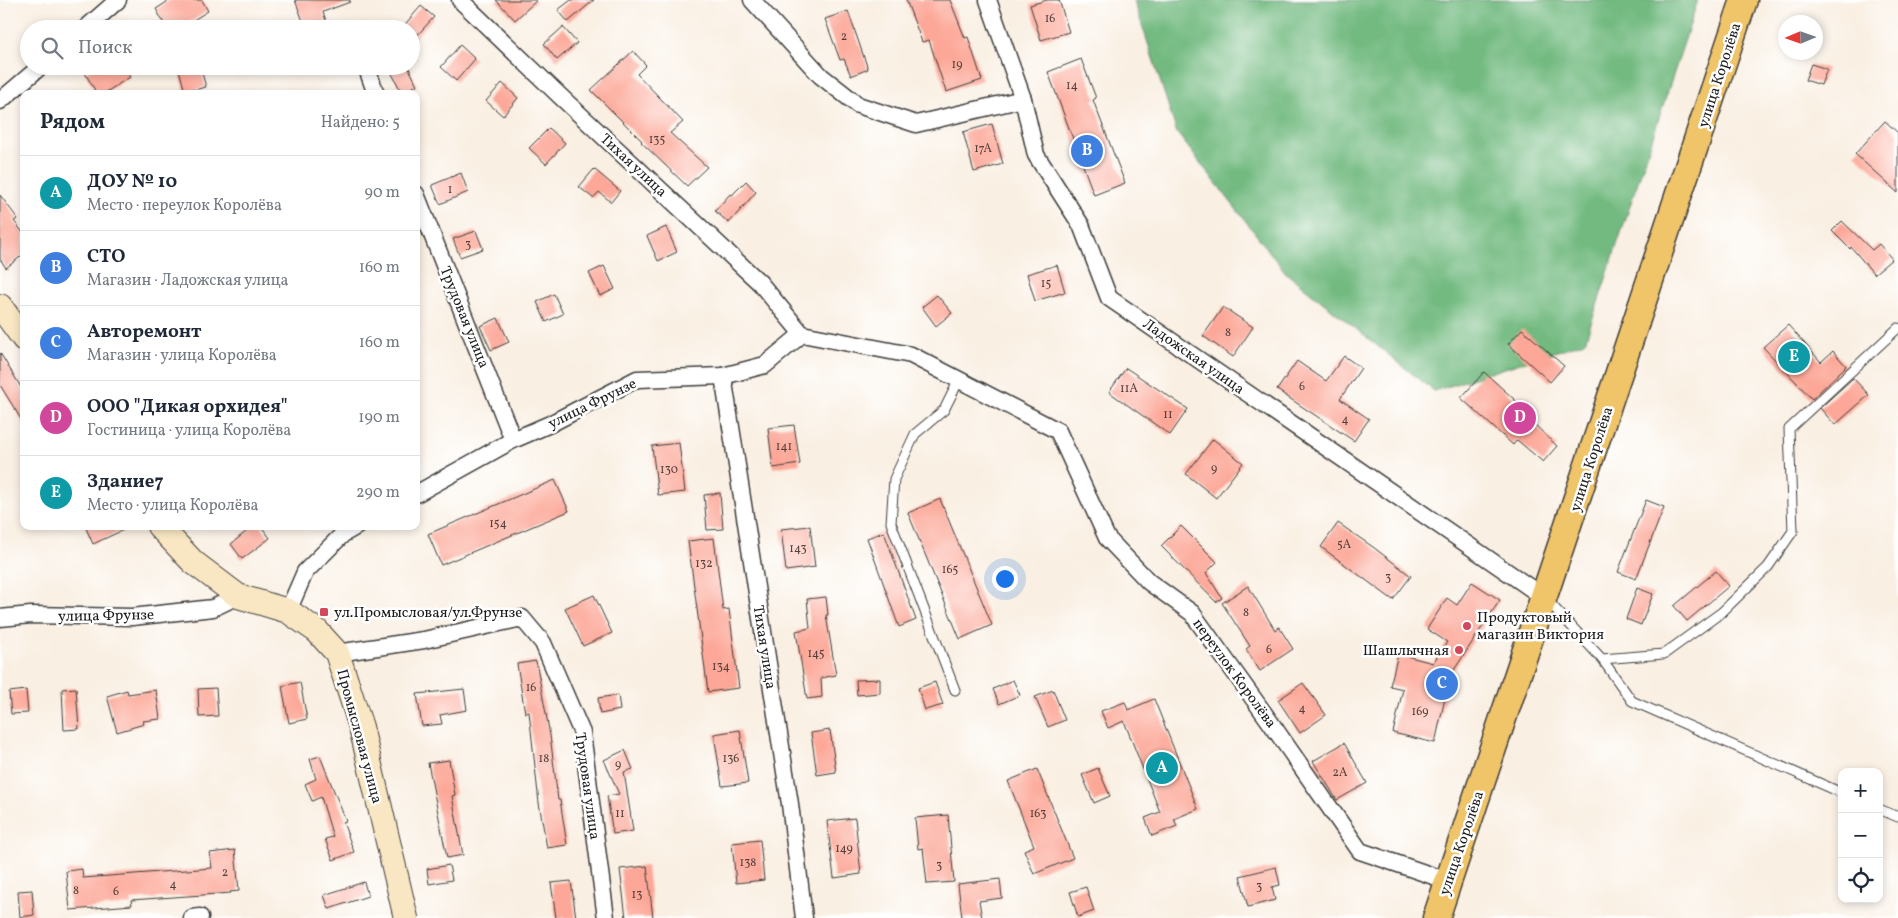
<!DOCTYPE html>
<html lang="ru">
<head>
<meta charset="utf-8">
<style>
  :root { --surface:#fff; --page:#f6f6f7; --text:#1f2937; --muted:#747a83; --line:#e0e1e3; --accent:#ea580c }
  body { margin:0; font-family:Vollkorn,serif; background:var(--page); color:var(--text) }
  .controls { position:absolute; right:15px; bottom:15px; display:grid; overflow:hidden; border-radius:10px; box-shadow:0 2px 8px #0003 }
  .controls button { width:45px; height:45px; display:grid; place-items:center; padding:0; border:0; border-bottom:1px solid var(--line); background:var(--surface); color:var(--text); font:25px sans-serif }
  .compass { position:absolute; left:1778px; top:15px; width:45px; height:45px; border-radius:50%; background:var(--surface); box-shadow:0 2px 8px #0003; rotate:268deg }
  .you { position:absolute; left:1004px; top:578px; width:18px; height:18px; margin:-12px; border:4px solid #fff; border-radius:50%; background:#1a73e8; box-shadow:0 0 0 8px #1a73e833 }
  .badge { display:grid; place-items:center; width:32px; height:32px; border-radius:50%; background:var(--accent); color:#fff; font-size:16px; font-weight:700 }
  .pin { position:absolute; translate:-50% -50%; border:2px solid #fff; box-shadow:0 1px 5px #0006 }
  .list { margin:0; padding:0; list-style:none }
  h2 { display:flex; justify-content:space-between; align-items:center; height:65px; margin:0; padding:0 20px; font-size:21px }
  h2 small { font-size:16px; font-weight:400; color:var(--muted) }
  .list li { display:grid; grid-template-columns:32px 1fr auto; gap:15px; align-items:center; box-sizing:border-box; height:75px; padding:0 20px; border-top:1px solid var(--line) }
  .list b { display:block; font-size:19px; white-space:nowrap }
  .list p { margin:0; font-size:16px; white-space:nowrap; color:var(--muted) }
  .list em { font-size:16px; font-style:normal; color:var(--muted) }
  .icon { flex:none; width:28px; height:28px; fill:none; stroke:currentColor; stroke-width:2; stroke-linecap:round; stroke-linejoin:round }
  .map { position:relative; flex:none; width:1898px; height:918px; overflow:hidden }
  .search { position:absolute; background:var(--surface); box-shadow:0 2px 8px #0003; left:20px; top:20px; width:400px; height:55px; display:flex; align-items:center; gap:12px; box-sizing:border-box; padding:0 18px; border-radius:28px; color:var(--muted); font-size:19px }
  .panel { position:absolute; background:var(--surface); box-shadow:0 2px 8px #0003; left:20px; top:90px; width:400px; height:440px; border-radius:10px }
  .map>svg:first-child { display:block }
</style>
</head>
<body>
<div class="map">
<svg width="1898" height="918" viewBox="0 0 1898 918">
  <rect width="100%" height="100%" fill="#fff"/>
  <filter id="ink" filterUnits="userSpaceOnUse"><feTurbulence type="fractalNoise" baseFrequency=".02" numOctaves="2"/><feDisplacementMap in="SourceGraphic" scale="10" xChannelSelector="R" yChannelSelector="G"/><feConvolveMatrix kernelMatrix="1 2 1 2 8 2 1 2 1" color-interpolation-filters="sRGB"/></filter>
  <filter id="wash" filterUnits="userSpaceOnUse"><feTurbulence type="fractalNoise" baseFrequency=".0096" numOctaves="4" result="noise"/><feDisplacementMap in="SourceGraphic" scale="20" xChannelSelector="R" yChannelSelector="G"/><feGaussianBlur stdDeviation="1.12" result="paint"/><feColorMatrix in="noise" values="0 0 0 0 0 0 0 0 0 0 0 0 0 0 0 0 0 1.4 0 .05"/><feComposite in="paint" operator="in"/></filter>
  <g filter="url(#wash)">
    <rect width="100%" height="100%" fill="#f9efe2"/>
    <polygon fill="#72ba80" stroke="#476b4e" points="1134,0 1698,0 1585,342 1434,391 1286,273 1177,133"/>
    <g id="blocks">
      <g fill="#fca797">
        <polygon points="170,0 202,0 208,11 179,29 167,29 156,9"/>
        <polygon points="295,0 350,0 350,2 323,12 329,29 306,29"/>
        <polygon points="496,0 537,0 515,20"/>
        <polygon points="571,0 594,0 568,22 558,10"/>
        <polygon points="906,0 950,0 965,38 968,37 982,80 946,92 929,40 922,42"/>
        <polygon points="1047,0 1059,0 1069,32 1041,40 1030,5"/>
        <polygon points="421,6 434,17 411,42 411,29 401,29"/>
        <polygon points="848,11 868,69 851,76 844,59 840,60 825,19"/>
        <polygon points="563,27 577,43 557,60 544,44"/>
        <polygon points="460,45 475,59 456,81 441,67"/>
        <polygon points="633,51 646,65 637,74 683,122 670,133 707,167 687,186 641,142 642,141 591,90"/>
        <polygon points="1081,59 1096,98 1093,100 1125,183 1094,195 1048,72"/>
        <polygon points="1811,64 1827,69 1821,85 1805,80"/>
        <polygon points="96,66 124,66 130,77 103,94 97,94 85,73"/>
        <polygon points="178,66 200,66 206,87 185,92"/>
        <polygon points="388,66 408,66 417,85 402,93"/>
        <polygon points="502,83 518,98 503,116 486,101"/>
        <polygon points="1885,121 1898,133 1898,193 1855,154"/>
        <polygon points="992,124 1003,164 974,172 963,132"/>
        <polygon points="549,128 565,143 546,164 529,148"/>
        <polygon points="594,169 620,191 611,202 599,192 593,198 579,187"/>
        <polygon points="461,173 468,192 440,204 432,185"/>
        <polygon points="746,181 756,192 729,223 715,211 730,194 732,195"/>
        <polygon points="0,195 18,219 14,221 24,234 24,254 6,268 0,259"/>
        <polygon points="1842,221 1872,250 1879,244 1892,259 1874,274 1851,247 1850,249 1832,231"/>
        <polygon points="666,227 677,252 658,261 647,236"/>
        <polygon points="476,231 483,249 460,257 453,239"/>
        <polygon points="1057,265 1065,292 1035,301 1027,274"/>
        <polygon points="604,266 615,289 600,296 589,273"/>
        <polygon points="554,294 563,314 546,322 537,302"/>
        <polygon points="937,295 952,313 936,326 922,307"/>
        <polygon points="1223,307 1253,327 1233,357 1203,336"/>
        <polygon points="498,318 509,342 491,350 480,326"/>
        <polygon points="1788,325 1821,362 1833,351 1846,366 1812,399 1763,347"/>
        <polygon points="1522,329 1564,366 1550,382 1508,344"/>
        <polygon points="0,353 24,392 24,424 0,385"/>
        <polygon points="1344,356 1361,368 1340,399 1369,419 1354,441 1277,390 1297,361 1326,381"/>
        <polygon points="1126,368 1188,409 1170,435 1109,392"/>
        <polygon points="1484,372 1536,419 1533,423 1557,446 1543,462 1517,440 1513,445 1461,398"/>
        <polygon points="1853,378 1869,395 1835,425 1820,408"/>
        <polygon points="794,425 800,464 773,468 768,428"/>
        <polygon points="1213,439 1243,463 1216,498 1186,474"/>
        <polygon points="679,443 685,492 658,495 652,446"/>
        <polygon points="555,480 569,511 441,565 428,534"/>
        <polygon points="720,493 723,529 707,530 704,495"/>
        <polygon points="940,499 992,625 960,639 908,513"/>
        <polygon points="1646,500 1664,507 1636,579 1618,572"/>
        <polygon points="1338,523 1373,547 1411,576 1393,600 1321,547"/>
        <polygon points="85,526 132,526 93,544"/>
        <polygon points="253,526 261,526 270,538 242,559 231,544"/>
        <polygon points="810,526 815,567 786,571 781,529"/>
        <polygon points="1181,526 1217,562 1206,573 1222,598 1216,602 1161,546"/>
        <polygon points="884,532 916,620 899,627 867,538"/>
        <polygon points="714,538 723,610 729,609 739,688 708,692 688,541"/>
        <polygon points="1716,571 1729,586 1687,621 1674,606"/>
        <polygon points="1472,582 1500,600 1450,676 1435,743 1393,733 1403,689 1390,686 1398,654 1433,663 1447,642 1427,629 1447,598 1457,605"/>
        <polygon points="1248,586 1275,630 1279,627 1293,649 1260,671 1246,649 1250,646 1222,603"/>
        <polygon points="1637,588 1653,594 1641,625 1626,619"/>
        <polygon points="594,595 612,633 583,646 565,608"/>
        <polygon points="826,597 828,615 826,615 836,675 821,678 822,697 807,699 796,631 810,628 807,599"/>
        <polygon points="536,661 550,735 558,800 560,800 567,845 547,848 539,803 529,712 525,713 517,664"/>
        <polygon points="880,679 880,693 857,695 856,680"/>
        <polygon points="1013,680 1020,695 999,704 993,689"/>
        <polygon points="300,682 307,719 289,723 282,686"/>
        <polygon points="935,682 943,705 925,710 918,688"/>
        <polygon points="1303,683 1326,715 1300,733 1278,700"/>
        <polygon points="76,688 79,729 64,730 62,689"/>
        <polygon points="216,688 218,716 199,717 198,689"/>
        <polygon points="464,689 467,710 440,715 442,724 422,726 417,694"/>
        <polygon points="26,690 28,713 11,714 9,692"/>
        <polygon points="127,690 128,694 156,690 160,719 143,721 144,724 117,732 107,696"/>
        <polygon points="1053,690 1065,720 1048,727 1035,697"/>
        <polygon points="618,695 620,710 600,714 598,698"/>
        <polygon points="1154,699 1198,809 1174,819 1177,826 1152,836 1145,818 1160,812 1124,721 1108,728 1101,711 1125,702 1128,710"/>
        <polygon points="740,730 748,783 722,786 714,734"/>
        <polygon points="830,730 836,772 817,775 811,733"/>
        <polygon points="1344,743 1367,783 1337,800 1313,761"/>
        <polygon points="625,750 633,769 624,772 633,831 613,834 607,796 619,794 604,760"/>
        <polygon points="320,756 346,821 343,822 354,852 333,860 325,839 333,837 321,797 312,801 305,784 316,779 310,759"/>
        <polygon points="449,760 455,795 452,796 463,855 447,858 428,763"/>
        <polygon points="1098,768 1110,796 1094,803 1082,775"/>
        <polygon points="1037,769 1073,858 1034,874 1024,850 1034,846 1008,781"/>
        <polygon points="948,815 954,882 927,884 923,848 918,849 915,818"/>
        <polygon points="855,818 861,874 834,878 827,821"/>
        <polygon points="760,840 764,880 736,883 732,843"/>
        <polygon points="235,850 239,891 230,892 231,893 131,900 132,905 70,910 66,871 82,869 83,878 212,868 210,853"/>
        <polygon points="449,865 452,880 429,884 427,869"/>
        <polygon points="647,866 653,918 626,918 620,869"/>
        <polygon points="1276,867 1280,885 1272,887 1275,900 1248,907 1240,876"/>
        <polygon points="1000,879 1002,898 979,901 982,918 962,918 958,884"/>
        <polygon points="571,881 576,918 556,918 551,883"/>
        <polygon points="364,882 368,896 329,909 324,895"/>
        <polygon points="1086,887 1094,911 1078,917 1070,892"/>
        <polygon points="32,890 34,915 20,917 18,891"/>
      </g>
    </g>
  </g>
  <g filter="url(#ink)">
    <use href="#blocks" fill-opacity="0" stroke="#3d3c3a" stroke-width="1"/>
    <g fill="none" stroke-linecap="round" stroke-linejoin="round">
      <defs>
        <g id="lane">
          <polyline points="1547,600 1602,659 1632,701 1842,793"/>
          <polyline points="1602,659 1664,654 1722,612 1768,567 1793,531 1789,429 1898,328"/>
          <polyline points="955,690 891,523 894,479 915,434 944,410 959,380"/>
          <polyline points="1879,809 1898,817"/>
        </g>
        <g id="street">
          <polyline points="460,0 560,96 760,283 802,334"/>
          <polyline points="752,0 821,76 858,105 916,124 1023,99"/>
          <polyline points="988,0 1023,99 1036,155 1081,225 1109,298 1545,598"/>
          <polyline points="85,29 118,0"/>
          <polyline points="366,66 376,94"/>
          <polyline points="0,101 41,66"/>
          <polyline points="416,194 513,440"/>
          <polyline points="802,334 911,355 1058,431 1107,538 1149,582 1192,613 1268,719 1360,851 1448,881"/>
          <polyline points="723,376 790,804 804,918"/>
          <polyline points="416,494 513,440 550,424 637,379 723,376 765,365 802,334"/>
          <polyline points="288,611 305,572 343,534 357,526"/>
          <polyline points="0,618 31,615 132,617 213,608 238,596"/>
          <polyline points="337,653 424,640 522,618 543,643 582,733 606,918"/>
          <polyline points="192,918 200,917"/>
        </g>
        <g id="secondary">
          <polyline points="0,306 24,339"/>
          <polyline points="159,526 193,562 238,596 288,611 317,631 337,653 361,727 406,918"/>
        </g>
        <polyline id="primary" points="1436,918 1744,0"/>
      </defs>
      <use href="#lane" stroke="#3d3c3a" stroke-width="11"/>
      <use href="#street" stroke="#3d3c3a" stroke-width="19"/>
      <use href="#secondary" stroke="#3d3c3a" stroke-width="26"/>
      <use href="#primary" stroke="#3d3c3a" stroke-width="29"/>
      <use href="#lane" stroke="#fff" stroke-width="9"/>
      <use href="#street" stroke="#fff" stroke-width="16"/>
      <use href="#secondary" stroke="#f9e7c3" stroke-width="24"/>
      <use href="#primary" stroke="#f0c469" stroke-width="26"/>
    </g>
  </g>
  <g fill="#d1495b" stroke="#fff" stroke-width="2">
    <rect x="319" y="607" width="10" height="10" rx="2.5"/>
    <circle cx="1467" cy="626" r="5"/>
    <circle cx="1459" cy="650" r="5"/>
  </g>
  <g text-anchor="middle" stroke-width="5" stroke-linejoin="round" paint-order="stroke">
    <g font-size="12" fill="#543f3b">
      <text x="1050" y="22">16</text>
      <text x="844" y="40">2</text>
      <text x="957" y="68">19</text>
      <text x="1072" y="89">14</text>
      <text x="657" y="143">135</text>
      <text x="983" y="152">17А</text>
      <text x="450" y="193">1</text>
      <text x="468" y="248">3</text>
      <text x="1046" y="287">15</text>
      <text x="1228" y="336">8</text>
      <text x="1302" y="390">6</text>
      <text x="1129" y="392">11А</text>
      <text x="1168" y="418">11</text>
      <text x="1345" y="423">4</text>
      <text x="784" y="450">141</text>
      <text x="1214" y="472">9</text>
      <text x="669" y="473">130</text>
      <text x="498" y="527">154</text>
      <text x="1344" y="548">5А</text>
      <text x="798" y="552">143</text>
      <text x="704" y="567">132</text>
      <text x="950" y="573">165</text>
      <text x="1388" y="581">3</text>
      <text x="1246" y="616">8</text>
      <text x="1269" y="653">6</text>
      <text x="816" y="657">145</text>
      <text x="721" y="670">134</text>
      <text x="531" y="691">16</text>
      <text x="1302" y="712">4</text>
      <text x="1420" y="715">169</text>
      <text x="544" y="762">18</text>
      <text x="731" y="762">136</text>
      <text x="618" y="768">9</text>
      <text x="1340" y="776">2А</text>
      <text x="620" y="817">11</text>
      <text x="1038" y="817">163</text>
      <text x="844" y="852">149</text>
      <text x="748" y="866">138</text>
      <text x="939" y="869">3</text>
      <text x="225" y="876">2</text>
      <text x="173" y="888">4</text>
      <text x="1259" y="890">3</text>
      <text x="76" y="894">8</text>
      <text x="116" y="895">6</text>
      <text x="637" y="898">13</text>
    </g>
    <g font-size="15" fill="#1c1c1c" stroke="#fff">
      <text transform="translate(1719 75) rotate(-72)" y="5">улица Королёва</text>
      <text transform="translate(634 165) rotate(43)" y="5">Тихая улица</text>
      <text transform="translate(465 317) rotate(68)" y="5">Трудовая улица</text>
      <text transform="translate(1194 356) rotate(35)" y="5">Ладожская улица</text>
      <text transform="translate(592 403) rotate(-26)" y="5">улица Фрунзе</text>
      <text transform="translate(1591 459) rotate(-72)" y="5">улица Королёва</text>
      <text transform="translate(106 615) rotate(-1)" y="5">улица Фрунзе</text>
      <text transform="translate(765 647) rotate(81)" y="5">Тихая улица</text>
      <text transform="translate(1235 673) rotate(54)" y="5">переулок Королёва</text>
      <text transform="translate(360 736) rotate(75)" y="5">Промысловая улица</text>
      <text transform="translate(588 786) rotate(82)" y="5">Трудовая улица</text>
      <text transform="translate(1461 843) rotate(-71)" y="5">улица Королёва</text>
    </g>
    <g font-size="15" fill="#1c1c1c" stroke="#fff" text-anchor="start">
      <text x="334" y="617">ул.Промысловая/ул.Фрунзе</text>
      <text x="1477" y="622">Продуктовый<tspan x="1477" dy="17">магазин Виктория</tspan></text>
      <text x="1449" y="655" text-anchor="end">Шашлычная</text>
    </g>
  </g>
</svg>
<div class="controls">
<button>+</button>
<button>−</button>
<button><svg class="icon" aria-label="locate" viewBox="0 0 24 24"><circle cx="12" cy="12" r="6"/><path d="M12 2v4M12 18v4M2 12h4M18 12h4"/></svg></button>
</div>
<svg class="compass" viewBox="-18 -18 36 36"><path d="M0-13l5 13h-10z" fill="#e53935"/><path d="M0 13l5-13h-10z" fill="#747a83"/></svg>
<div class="you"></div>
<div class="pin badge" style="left:1162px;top:768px;background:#0f9aa8">A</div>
<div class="pin badge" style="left:1087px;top:151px;background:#3f7fe0">B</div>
<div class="pin badge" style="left:1442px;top:684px;background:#3f7fe0">C</div>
<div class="pin badge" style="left:1520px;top:418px;background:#d1479c">D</div>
<div class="pin badge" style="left:1794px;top:357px;background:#0f9aa8">E</div>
<div class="search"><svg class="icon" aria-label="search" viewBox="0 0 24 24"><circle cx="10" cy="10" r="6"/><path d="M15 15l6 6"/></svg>Поиск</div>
<section class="panel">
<h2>Рядом<small>Найдено: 5</small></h2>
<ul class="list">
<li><span class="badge" style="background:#0f9aa8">A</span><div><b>ДОУ № 10</b><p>Место · переулок Королёва</p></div><em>90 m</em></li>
<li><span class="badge" style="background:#3f7fe0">B</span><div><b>СТО</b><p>Магазин · Ладожская улица</p></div><em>160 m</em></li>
<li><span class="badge" style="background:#3f7fe0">C</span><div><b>Авторемонт</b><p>Магазин · улица Королёва</p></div><em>160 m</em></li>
<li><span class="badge" style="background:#d1479c">D</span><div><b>ООО &quot;Дикая орхидея&quot;</b><p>Гостиница · улица Королёва</p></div><em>190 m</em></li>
<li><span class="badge" style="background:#0f9aa8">E</span><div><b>Здание7</b><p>Место · улица Королёва</p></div><em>290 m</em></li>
</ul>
</section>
</div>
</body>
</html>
